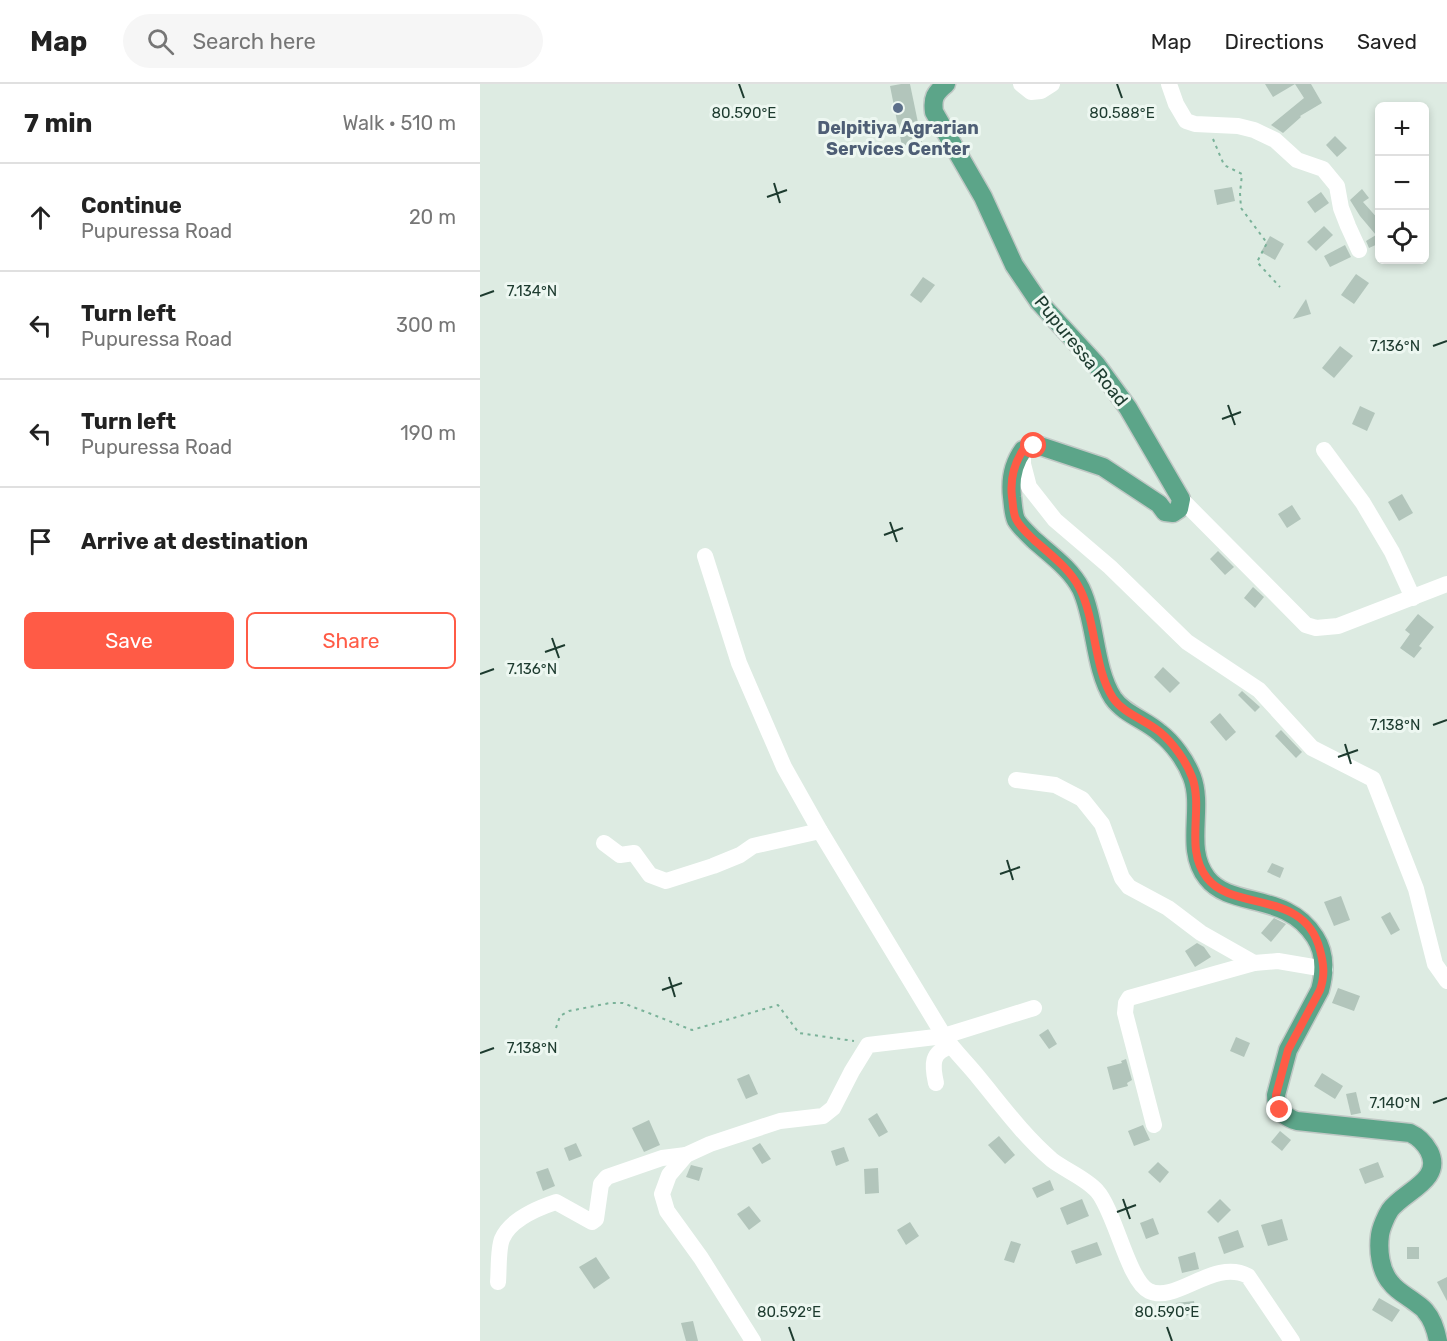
<!DOCTYPE html>
<html lang="en">
<head>
<meta charset="utf-8">
<style>
  :root { --surface:#fff; --page:#f6f6f6; --text:#222; --muted:#767676; --line:#e0e0e0; --accent:#ff5b46 }
  body { margin:0; font-family:Rubik,sans-serif; background:var(--page); color:var(--text) }
  .controls { position:absolute; right:18px; top:18px; display:grid; overflow:hidden; border-radius:9px; box-shadow:0 3px 9px #0003 }
  .controls button { width:54px; height:54px; display:grid; place-items:center; padding:0; border:0; border-bottom:2px solid var(--line); background:var(--surface); color:var(--text); font:30px sans-serif }
  .stop { position:absolute; width:18px; height:18px; margin:-14px; border:4px solid #ff5b46; border-radius:50%; background:#fff }
  .stop.end { background:#ff5b46; border-color:#fff; box-shadow:0 2px 6px #0008 }
  .list { margin:0; padding:0; list-style:none }
  h2 { display:flex; justify-content:space-between; align-items:center; height:78px; margin:0; padding:0 24px; font-size:26px }
  h2 small { font-size:20px; font-weight:400; color:var(--muted) }
  .list li { display:grid; grid-template-columns:39px 1fr auto; gap:18px; align-items:center; box-sizing:border-box; height:108px; padding:0 24px; border-top:2px solid var(--line) }
  .list b { display:block; font-size:22px; white-space:nowrap }
  .list p { margin:0; font-size:20px; white-space:nowrap; color:var(--muted) }
  .list em { font-size:20px; font-style:normal; color:var(--muted) }
  .actions { display:flex; gap:12px; padding:18px 24px }
  .actions a { flex:1; padding:14px 0; border:2px solid var(--accent); border-radius:9px; text-align:center; font-size:21px; color:var(--accent) }
  .actions .main { background:var(--accent); color:#fff }
  .icon { flex:none; width:33px; height:33px; fill:none; stroke:currentColor; stroke-width:2; stroke-linecap:round; stroke-linejoin:round }
  .map { position:relative; flex:none; width:967px; height:1257px; overflow:hidden }
  header { display:flex; align-items:center; gap:36px; box-sizing:border-box; height:84px; padding:0 30px; background:var(--surface); border-bottom:2px solid var(--line) }
  header strong { font-size:28px }
  nav { display:flex; gap:33px; margin-inline-start:auto; font-size:21px }
  .search { width:420px; height:54px; background:var(--page); display:flex; align-items:center; gap:15px; box-sizing:border-box; padding:0 21px; border-radius:33px; color:var(--muted); font-size:22px }
  main { display:flex }
  aside { flex:1; background:var(--surface) }
  .map>svg:first-child { display:block }
</style>
</head>
<body>
<header>
<strong>Map</strong>
<div class="search"><svg class="icon" aria-label="search" viewBox="0 0 24 24"><circle cx="10" cy="10" r="6"/><path d="M15 15l6 6"/></svg>Search here</div>
<nav><a>Map</a><a>Directions</a><a>Saved</a></nav>
</header>
<main>
<aside>
<h2>7 min<small>Walk · 510 m</small></h2>
<ul class="list">
<li><svg class="icon" aria-label="ahead" viewBox="0 0 24 24"><path d="M12 20V5M6 11l6-6 6 6"/></svg><div><b>Continue</b><p>Pupuressa Road</p></div><em>20 m</em></li>
<li><svg class="icon" aria-label="left" viewBox="0 0 24 24"><path d="M17 20v-9H6M10 6l-5 5 5 5"/></svg><div><b>Turn left</b><p>Pupuressa Road</p></div><em>300 m</em></li>
<li><svg class="icon" aria-label="left" viewBox="0 0 24 24"><path d="M17 20v-9H6M10 6l-5 5 5 5"/></svg><div><b>Turn left</b><p>Pupuressa Road</p></div><em>190 m</em></li>
<li><svg class="icon" aria-label="arrive" viewBox="0 0 24 24"><path d="M6 21V4h12l-3 4 3 4H6"/></svg><div><b>Arrive at destination</b></div></li>
</ul>
<div class="actions"><a class="main">Save</a><a>Share</a></div>
</aside>
<div class="map">
<svg width="967" height="1257" viewBox="0 0 967 1257">
  <rect width="100%" height="100%" fill="#ddebe2"/>
  <g fill="#b2c5bb">
    <polygon points="421,0 430,0 442,58 422,62 410,2"/>
    <polygon points="785,0 815,0 793,13"/>
    <polygon points="815,0 831,0 842,19 820,32 821,33 803,49 791,41 824,14"/>
    <polygon points="855,52 867,64 857,73 846,61"/>
    <polygon points="752,103 755,117 737,121 734,106"/>
    <polygon points="882,105 889,114 883,118 900,137 900,159 889,164 886,157 896,151 880,132 870,116"/>
    <polygon points="841,108 849,119 835,129 827,118"/>
    <polygon points="844,142 853,151 836,167 827,158"/>
    <polygon points="790,152 804,160 795,176 781,168"/>
    <polygon points="865,161 871,173 850,183 844,172"/>
    <polygon points="876,190 889,199 874,220 861,211"/>
    <polygon points="443,193 455,201 441,219 430,211"/>
    <polygon points="826,215 831,230 813,235"/>
    <polygon points="860,262 873,272 854,294 842,284"/>
    <polygon points="880,322 895,329 887,347 872,340"/>
    <polygon points="922,410 933,429 919,437 908,418"/>
    <polygon points="812,421 821,435 807,444 798,430"/>
    <polygon points="738,467 754,483 745,491 730,475"/>
    <polygon points="773,503 784,513 775,524 764,514"/>
    <polygon points="938,530 954,543 939,562 942,564 934,574 920,564 930,550 925,546"/>
    <polygon points="683,583 700,599 690,609 674,593"/>
    <polygon points="762,607 780,623 775,628 758,611"/>
    <polygon points="740,629 756,648 746,657 730,638"/>
    <polygon points="801,646 822,668 816,674 795,652"/>
    <polygon points="792,779 804,784 800,794 787,788"/>
    <polygon points="861,812 870,836 854,842 844,818"/>
    <polygon points="910,828 920,846 911,851 901,833"/>
    <polygon points="794,834 806,840 791,858 781,849"/>
    <polygon points="717,859 724,863 731,873 715,883 705,867"/>
    <polygon points="858,904 880,912 874,927 852,919"/>
    <polygon points="568,945 577,960 569,965 559,951"/>
    <polygon points="756,953 770,959 764,973 750,967"/>
    <polygon points="646,975 652,996 647,999 648,1002 633,1006 627,983 642,979 641,977"/>
    <polygon points="842,989 863,1002 855,1015 834,1002"/>
    <polygon points="269,990 278,1010 266,1015 257,995"/>
    <polygon points="876,1008 881,1029 871,1031 866,1010"/>
    <polygon points="397,1029 408,1048 399,1053 388,1035"/>
    <polygon points="169,1036 180,1061 164,1068 152,1044"/>
    <polygon points="663,1041 670,1056 654,1062 648,1047"/>
    <polygon points="800,1047 811,1056 802,1067 791,1058"/>
    <polygon points="519,1052 535,1071 525,1080 508,1061"/>
    <polygon points="96,1059 102,1072 89,1077 84,1064"/>
    <polygon points="280,1059 291,1075 282,1080 272,1064"/>
    <polygon points="364,1063 369,1077 356,1082 351,1067"/>
    <polygon points="678,1078 689,1088 680,1099 668,1088"/>
    <polygon points="898,1078 904,1093 885,1100 879,1085"/>
    <polygon points="211,1081 223,1084 219,1097 206,1093"/>
    <polygon points="68,1084 75,1102 63,1107 56,1088"/>
    <polygon points="398,1084 399,1109 385,1110 384,1085"/>
    <polygon points="570,1096 574,1106 557,1114 552,1104"/>
    <polygon points="602,1115 609,1132 587,1141 580,1124"/>
    <polygon points="740,1115 751,1126 738,1139 727,1128"/>
    <polygon points="269,1122 281,1137 269,1146 257,1130"/>
    <polygon points="673,1134 679,1150 666,1155 660,1139"/>
    <polygon points="802,1135 808,1156 788,1162 781,1141"/>
    <polygon points="430,1138 439,1152 426,1161 417,1146"/>
    <polygon points="758,1146 764,1163 744,1170 738,1153"/>
    <polygon points="531,1157 541,1160 534,1179 524,1176"/>
    <polygon points="617,1158 622,1171 596,1180 591,1167"/>
    <rect x="927" y="1163" width="12" height="12"/>
    <polygon points="715,1168 719,1185 702,1189 698,1173"/>
    <polygon points="116,1173 130,1194 114,1205 99,1183"/>
    <polygon points="967,1193 967,1217 957,1198"/>
    <polygon points="899,1214 920,1226 912,1238 892,1226"/>
    <polygon points="714,1217 716,1230 698,1233 696,1219"/>
    <polygon points="213,1237 218,1257 206,1257 201,1239"/>
  </g>
  <g fill="none" stroke-linecap="round" stroke-linejoin="round">
    <defs>
      <path id="major" d="M466,0c-11,9 -14,14 -12,28l49,85 31,68 25,37 57,62 32,44 53,91 -2,10 -6,4 -8,-1 -6,-8 -56,-37 -63,-21 -10,1 -7,3c-10,14 -13,30 -11,47 1,7 1,16 4,23 4,7 12,14 18,20 17,15 37,29 47,49 15,32 13,80 32,109 11,16 33,22 47,35 13,10 26,28 32,44 12,32 -8,72 15,101 24,31 79,13 108,59 11,17 10,35 5,53l-32,60 -12,45c0,14 8,22 21,26l113,12c9,4 14,9 19,18 15,29 -25,40 -39,59 -4,6 -9,18 -10,25 -2,15 0,36 11,48 5,7 14,12 21,17 5,4 11,7 14,12 7,8 10,19 12,29"/>
    </defs>
    <use href="#major" stroke="#c0c8c5" stroke-width="21"/>
    <g stroke="#7ab299" stroke-width="2" stroke-dasharray="3 4.5" stroke-linecap="butt">
      <polyline points="733,55 744,81 762,90 760,109 761,124 787,159 777,178 800,203"/>
      <polyline points="76,944 80,932 89,927 130,919 143,919 212,946 298,921 319,949 374,957"/>
    </g>
    <g stroke="#fff" stroke-width="16">
      <polyline points="541,0 551,8 561,7 572,0"/>
      <polyline points="689,0 696,20 706,37 715,40 758,42 774,46 795,56 817,76 843,85 857,102 861,124 868,142 879,166"/>
      <polyline points="543,366 543,380 549,403 575,436 630,483 707,558 779,606 832,664 893,695 936,805 955,880 967,897"/>
      <polyline points="844,366 883,419 912,468 933,514"/>
      <polyline points="701,415 826,541 836,544 858,542 967,500"/>
      <polyline points="225,472 259,579 304,683 340,747 464,952 554,924"/>
      <polyline points="536,696 575,701 602,715 622,740 642,794 649,803 688,824 721,849 774,879"/>
      <polyline points="124,759 140,771 154,769 170,791 186,797 233,782 260,771 273,762 340,747"/>
      <path d="M456,999c-4,-18 -5,-32 15,-36"/>
      <polyline points="674,1041 645,929 646,919 649,914 774,879 798,877 845,885"/>
      <path d="M18,1198c1,-12 0,-33 4,-43 8,-19 36,-31 54,-37l36,20 4,-3 5,-35 6,-7 55,-19 24,-3"/>
      <path d="M273,1257l-52,-83 -34,-47 -5,-17 7,-19 17,-20 24,-11 70,-23 43,-5 10,-8 19,-37 16,-26 76,-9c10,15 24,28 35,42 23,28 45,58 73,82 13,10 35,19 45,31 18,20 31,90 52,100 27,13 65,-33 99,-15l44,65"/>
    </g>
    <use href="#major" stroke="#5ca589" stroke-width="18"/>
  </g>
  <g fill="none" stroke-linecap="round" stroke-linejoin="round">
    <path stroke="#ff5b46" stroke-width="8" d="M554,362l-11,4c-9,14 -13,30 -11,47 1,7 1,16 4,22 4,8 12,15 18,21 17,15 36,29 46,49 16,32 14,80 33,109 11,16 33,22 47,34 13,11 26,29 32,45 12,32 -8,72 15,101 26,34 98,11 113,72 4,15 5,25 0,40l-32,60 -12,45v7l4,8"/>
  </g>
  <path fill="none" stroke="#1d3b2f" stroke-width="2" d="M259,0l5,14M637,0l5,14M294,99l6,20M287,113l20,-7M0,212l14,-5M953,262l14,-5M748,321l7,20M742,335l19,-7M410,438l7,20M404,451l19,-7M72,554l7,20M65,568l20,-7M0,590l14,-5M953,641l14,-5M865,660l6,20M858,673l20,-7M527,776l6,20M520,790l20,-7M189,893l6,20M182,906l20,-7M0,969l14,-5M953,1019l14,-5M643,1115l7,20M637,1128l19,-7M309,1243l5,14M687,1243l5,14"/>
  <circle fill="#5c6f8a" stroke="#edf7f1" stroke-width="2" cx="418" cy="24" r="6"/>
  <g text-anchor="middle" stroke-width="6" stroke-linejoin="round" paint-order="stroke">
    <g font-size="18" font-weight="bold" fill="#4e5e75" stroke="#edf7f1">
      <text x="418" y="50">Delpitiya Agrarian<tspan x="418" dy="21">Services Center</tspan></text>
    </g>
    <g font-size="18" fill="#1d3b2f" stroke="#edf7f1">
      <text transform="translate(601 267) rotate(51)" y="6">Pupuressa Road</text>
    </g>
  </g>
  <g font-size="15" text-anchor="middle" fill="#1d3b2f" stroke="#edf7f1" stroke-width="6" stroke-linejoin="round" paint-order="stroke">
    <text x="264" y="34">80.590°E</text>
    <text x="642" y="34">80.588°E</text>
    <text x="52" y="212">7.134°N</text>
    <text x="915" y="267">7.136°N</text>
    <text x="52" y="590">7.136°N</text>
    <text x="915" y="646">7.138°N</text>
    <text x="52" y="969">7.138°N</text>
    <text x="915" y="1024">7.140°N</text>
    <text x="309" y="1233">80.592°E</text>
    <text x="687" y="1233">80.590°E</text>
  </g>
</svg>
<div class="controls">
<button>+</button>
<button>−</button>
<button><svg class="icon" aria-label="locate" viewBox="0 0 24 24"><circle cx="12" cy="12" r="6"/><path d="M12 2v4M12 18v4M2 12h4M18 12h4"/></svg></button>
</div>
<div class="stop" style="left:554px;top:362px"></div>
<div class="stop end" style="left:800px;top:1026px"></div>
</div>
</main>
</body>
</html>
